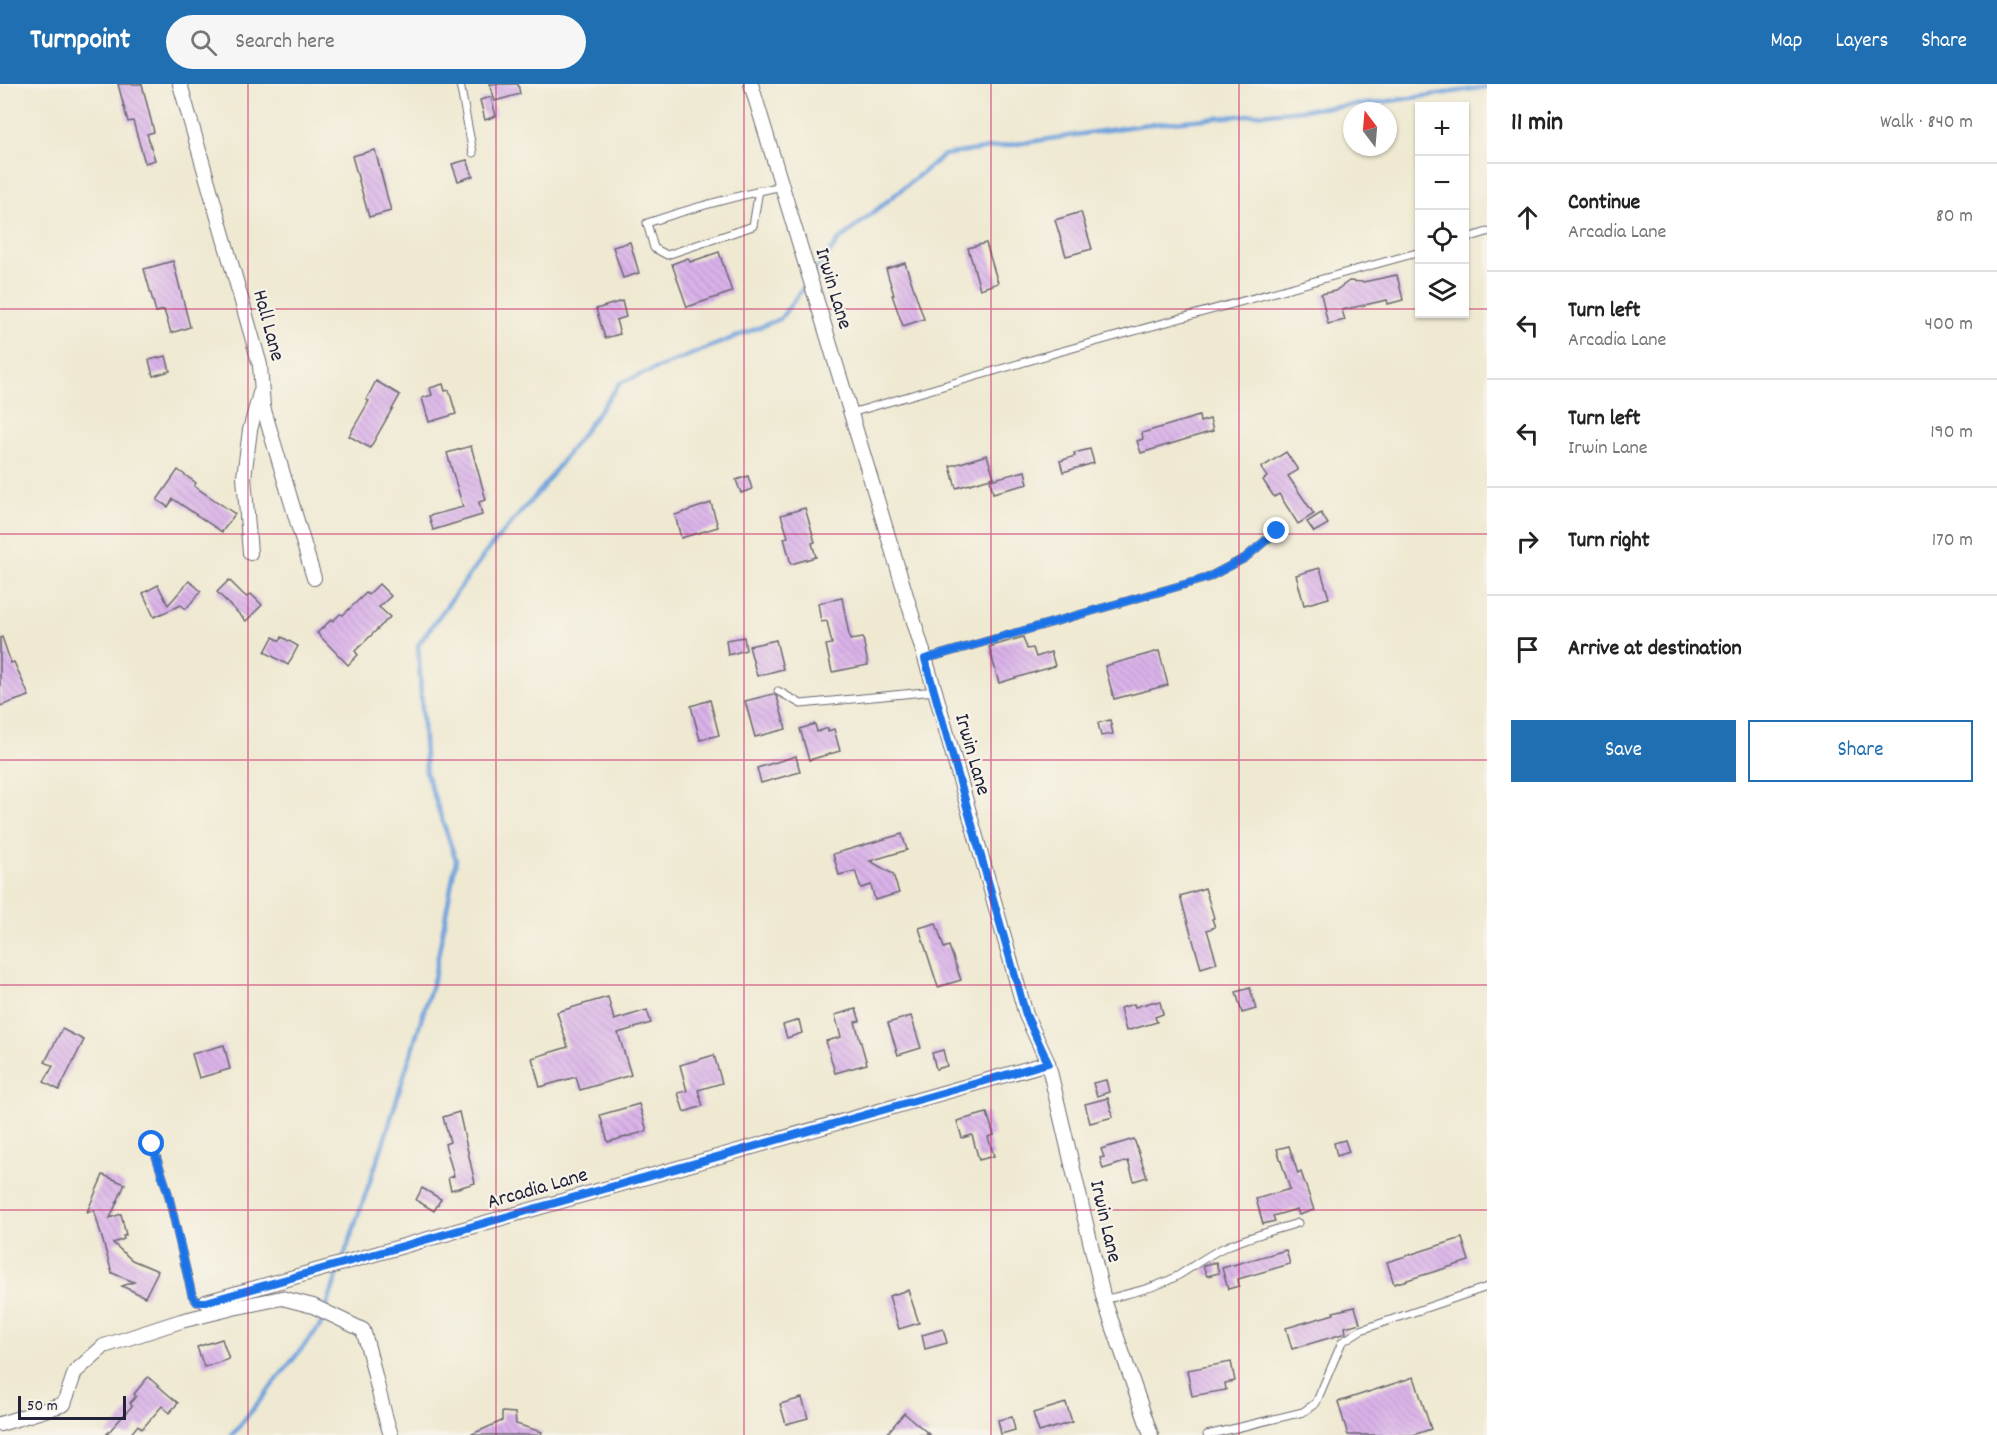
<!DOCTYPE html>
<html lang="en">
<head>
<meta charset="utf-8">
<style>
  :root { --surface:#fff; --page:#f6f6f6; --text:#222; --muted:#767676; --line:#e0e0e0; --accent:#1f6fb2 }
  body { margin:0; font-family:Dekko,sans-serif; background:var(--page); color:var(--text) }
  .controls { position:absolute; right:18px; top:18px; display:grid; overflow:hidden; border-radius:0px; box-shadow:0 2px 4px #0004 }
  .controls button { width:54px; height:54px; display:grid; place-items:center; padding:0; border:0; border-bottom:2px solid var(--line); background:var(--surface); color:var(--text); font:30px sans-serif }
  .compass { position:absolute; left:1343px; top:18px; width:54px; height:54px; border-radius:50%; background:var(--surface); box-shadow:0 2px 4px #0004; rotate:344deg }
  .scale { position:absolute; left:18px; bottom:15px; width:108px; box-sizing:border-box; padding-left:6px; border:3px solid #22223b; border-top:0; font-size:16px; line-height:21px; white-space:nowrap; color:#22223b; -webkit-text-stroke:4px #f7f3e8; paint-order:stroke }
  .stop { position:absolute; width:18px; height:18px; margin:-14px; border:4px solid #1a73e8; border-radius:50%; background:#fff }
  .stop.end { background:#1a73e8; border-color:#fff; box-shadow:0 2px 6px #0008 }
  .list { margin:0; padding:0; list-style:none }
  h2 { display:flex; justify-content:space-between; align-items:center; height:78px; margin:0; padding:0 24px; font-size:26px }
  h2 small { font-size:20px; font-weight:400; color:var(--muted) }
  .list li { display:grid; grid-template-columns:39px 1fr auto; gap:18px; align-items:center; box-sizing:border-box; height:108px; padding:0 24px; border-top:2px solid var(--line) }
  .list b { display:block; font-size:22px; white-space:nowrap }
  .list p { margin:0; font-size:20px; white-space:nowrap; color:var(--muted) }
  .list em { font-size:20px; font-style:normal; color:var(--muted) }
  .actions { display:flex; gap:12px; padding:18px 24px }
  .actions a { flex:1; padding:14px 0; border:2px solid var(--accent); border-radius:0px; text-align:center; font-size:21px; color:var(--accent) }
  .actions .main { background:var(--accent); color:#fff }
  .icon { flex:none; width:33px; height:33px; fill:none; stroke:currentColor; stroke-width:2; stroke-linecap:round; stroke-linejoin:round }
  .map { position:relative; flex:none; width:1487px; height:1351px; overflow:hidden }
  header { display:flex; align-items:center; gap:36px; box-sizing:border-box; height:84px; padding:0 30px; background:var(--accent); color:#fff }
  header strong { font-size:28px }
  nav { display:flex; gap:33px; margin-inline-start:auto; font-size:21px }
  .search { width:420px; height:54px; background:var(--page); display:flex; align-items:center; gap:15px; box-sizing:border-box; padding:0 21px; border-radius:33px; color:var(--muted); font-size:22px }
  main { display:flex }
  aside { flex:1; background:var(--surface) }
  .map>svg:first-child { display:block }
</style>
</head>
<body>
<header>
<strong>Turnpoint</strong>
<div class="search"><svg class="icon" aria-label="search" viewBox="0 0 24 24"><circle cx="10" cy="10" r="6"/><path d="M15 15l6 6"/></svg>Search here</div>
<nav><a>Map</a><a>Layers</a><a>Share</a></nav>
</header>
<main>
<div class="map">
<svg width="1487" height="1351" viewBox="0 0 1487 1351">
  <defs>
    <pattern id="building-back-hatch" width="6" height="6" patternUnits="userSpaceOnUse" patternTransform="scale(1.5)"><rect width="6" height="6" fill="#dab2e9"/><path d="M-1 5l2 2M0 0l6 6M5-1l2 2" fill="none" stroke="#bb99c9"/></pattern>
  </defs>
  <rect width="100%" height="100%" fill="#f7f3e8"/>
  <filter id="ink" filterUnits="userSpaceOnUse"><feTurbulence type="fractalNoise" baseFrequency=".0167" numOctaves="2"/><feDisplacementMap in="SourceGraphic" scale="12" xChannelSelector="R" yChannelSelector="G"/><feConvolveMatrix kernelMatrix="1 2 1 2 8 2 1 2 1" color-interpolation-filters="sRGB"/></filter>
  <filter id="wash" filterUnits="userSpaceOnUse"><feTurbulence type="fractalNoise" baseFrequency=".008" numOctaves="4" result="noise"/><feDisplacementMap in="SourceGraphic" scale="24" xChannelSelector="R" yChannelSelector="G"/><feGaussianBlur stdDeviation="1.35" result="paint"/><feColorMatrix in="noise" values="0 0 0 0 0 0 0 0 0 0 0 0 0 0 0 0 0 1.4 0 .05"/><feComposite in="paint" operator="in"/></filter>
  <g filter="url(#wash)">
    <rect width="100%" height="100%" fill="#efe9d2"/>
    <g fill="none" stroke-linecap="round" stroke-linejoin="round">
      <g stroke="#70a2db" stroke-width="4.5">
        <polyline points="813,191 838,157 944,71 1141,41 1376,19 1487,3"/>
        <polyline points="343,1175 384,1057 434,894 456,776 426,689 418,561 487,467 543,403 620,299 780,235 808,198"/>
        <polyline points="232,1351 320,1242 340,1183"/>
      </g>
    </g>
    <g id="blocks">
      <g fill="url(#building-back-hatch)">
        <polygon points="118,0 142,0 154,48 147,50 155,76 145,79 133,37 128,38"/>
        <polygon points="490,0 518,0 520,10 495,17"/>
        <polygon points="491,13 496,32 485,36 480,16"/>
        <polygon points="375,66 391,127 369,133 352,72"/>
        <polygon points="467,76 473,92 458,97 452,80"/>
        <polygon points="1081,128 1092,165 1066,172 1055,136"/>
        <polygon points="630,158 639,189 623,194 613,163"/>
        <polygon points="986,159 998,199 980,205 968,164"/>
        <polygon points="719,168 732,208 687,223 672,180 688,174 690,178"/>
        <polygon points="173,177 190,243 171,249 164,226 156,228 144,185"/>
        <polygon points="905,179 924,235 903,242 892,211 894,211 886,185"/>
        <polygon points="1397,191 1403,216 1388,220 1387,216 1342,226 1345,236 1328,240 1321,210 1335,207 1349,197 1363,198"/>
        <polygon points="622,217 626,233 616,236 620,250 605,254 596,225"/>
        <polygon points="166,272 170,287 153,292 149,276"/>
        <polygon points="376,297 400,311 370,364 349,352 369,317 366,316"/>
        <polygon points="443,300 445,307 449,306 456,330 429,338 422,314 432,311 430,304"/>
        <polygon points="1199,332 1200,338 1210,335 1213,347 1141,369 1137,357 1143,355 1142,349"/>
        <polygon points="471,362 486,416 479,418 482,431 433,446 429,432 463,423 447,369"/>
        <polygon points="1090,365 1094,379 1063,388 1060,377 1075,372 1074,369"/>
        <polygon points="1286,368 1298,386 1288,392 1314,430 1298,440 1279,410 1274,413 1263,396 1267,393 1261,384"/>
        <polygon points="987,371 994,393 956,404 950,382"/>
        <polygon points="178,386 196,399 194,402 235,430 222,448 173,415 168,423 157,416"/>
        <polygon points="1025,387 1028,400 993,409 990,396"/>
        <polygon points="748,392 752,405 741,409 736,396"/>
        <polygon points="711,419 718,443 681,454 675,431"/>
        <polygon points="805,424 815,458 812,459 816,473 791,480 784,454 788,453 781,431"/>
        <polygon points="1321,429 1328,440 1314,448 1307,438"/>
        <polygon points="1320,484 1329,514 1304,521 1296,491"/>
        <polygon points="229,496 243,510 247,513 251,510 262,521 246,537 217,508"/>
        <polygon points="189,497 201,507 186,525 181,521 154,533 143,509 158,501 168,521"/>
        <polygon points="379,500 391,512 379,523 390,533 355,567 358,571 348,581 317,549 332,535 333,537 340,530 343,531 366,509 368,511"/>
        <polygon points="842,514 850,556 863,554 868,581 832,588 826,561 832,560 827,537 821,538 818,519"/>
        <polygon points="2,553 11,579 14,578 29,612 0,622 0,554"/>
        <polygon points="273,553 280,557 282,553 298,562 288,581 265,568"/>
        <polygon points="744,553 746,566 728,571 726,556"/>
        <polygon points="1023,553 1027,565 1033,564 1036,573 1051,568 1055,582 999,599 989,563"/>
        <polygon points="776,556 783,585 757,592 749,562"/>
        <polygon points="1159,567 1168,601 1114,615 1105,582"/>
        <polygon points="773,610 777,613 786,645 755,653 745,617"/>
        <polygon points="710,616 719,651 700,656 691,622"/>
        <polygon points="1110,636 1113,650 1101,652 1098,639"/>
        <polygon points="815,640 817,648 828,644 828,647 834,645 840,667 809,676 800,645"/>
        <polygon points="796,672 800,688 761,699 757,684"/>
        <polygon points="902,750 907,766 870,777 893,790 899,809 875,816 871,801 861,804 855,787 839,791 833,770"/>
        <polygon points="1205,804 1214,834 1212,835 1215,843 1207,846 1217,879 1201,884 1180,812"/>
        <polygon points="936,839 944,864 949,862 961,896 938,903 919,844"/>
        <polygon points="1250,904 1256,925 1242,929 1236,908"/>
        <polygon points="608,913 614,936 647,926 651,939 618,949 631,991 580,1006 576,993 540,1003 532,974 568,963 557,928"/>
        <polygon points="1152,918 1160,918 1163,930 1155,933 1157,938 1126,947 1120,924 1134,920 1135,923"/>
        <polygon points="856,925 860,937 855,938 867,980 835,989 826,957 841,953 835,931"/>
        <polygon points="911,932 921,964 898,971 888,939"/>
        <polygon points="799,936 802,949 787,954 783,941"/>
        <polygon points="62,945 84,956 59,1006 44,998 53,982 45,978"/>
        <polygon points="224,961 230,985 199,994 192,970"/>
        <polygon points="943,966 947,982 936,985 932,969"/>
        <polygon points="714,971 722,999 698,1006 703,1022 684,1028 678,1009 687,1007 680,981"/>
        <polygon points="1106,996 1109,1008 1097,1012 1093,999"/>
        <polygon points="1108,1014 1113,1033 1090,1039 1085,1020"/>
        <polygon points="639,1020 647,1047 608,1058 600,1031"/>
        <polygon points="459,1028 475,1099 451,1106 448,1094 454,1092 445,1060 450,1058 443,1033"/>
        <polygon points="987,1029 994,1051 988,1053 994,1072 979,1076 972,1051 962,1054 957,1037"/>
        <polygon points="1134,1055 1147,1093 1134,1097 1128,1077 1103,1085 1100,1074 1104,1073 1101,1065"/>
        <polygon points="1345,1056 1349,1068 1337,1072 1334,1059"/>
        <polygon points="1289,1062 1298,1090 1301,1088 1314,1126 1299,1131 1297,1125 1273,1132 1275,1137 1263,1140 1256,1115 1290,1105 1277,1065"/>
        <polygon points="103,1091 125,1100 110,1134 121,1130 126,1151 123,1152 124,1155 113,1159 132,1176 158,1187 145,1213 122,1202 134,1198 112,1189 94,1126 87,1128"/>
        <polygon points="422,1104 441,1115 434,1127 416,1116"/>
        <polygon points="1462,1154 1469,1177 1394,1200 1387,1178"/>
        <polygon points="1286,1166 1290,1180 1238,1195 1239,1202 1228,1205 1222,1184"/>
        <polygon points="1216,1178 1219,1189 1207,1192 1203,1182"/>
        <polygon points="908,1206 919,1239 899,1245 889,1212"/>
        <polygon points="1355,1223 1360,1239 1345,1243 1346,1249 1292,1265 1286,1244 1334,1230 1333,1228"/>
        <polygon points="943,1245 947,1259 925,1265 922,1251"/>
        <polygon points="222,1255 229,1275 204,1283 197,1263"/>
        <polygon points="1231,1278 1235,1297 1225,1299 1226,1306 1192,1312 1187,1286"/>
        <polygon points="148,1293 178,1319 169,1329 162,1322 142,1345 138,1341 130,1351 106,1351 132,1322 130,1319 136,1312 134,1310"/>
        <polygon points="1414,1293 1431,1345 1413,1351 1348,1351 1338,1318"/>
        <polygon points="802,1314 808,1334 786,1340 780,1320"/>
        <polygon points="1066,1319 1072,1338 1039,1348 1033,1329"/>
        <polygon points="502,1328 515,1329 516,1340 542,1348 541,1351 470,1351 502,1337"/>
        <polygon points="904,1329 930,1351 886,1351"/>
        <polygon points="1012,1333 1015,1346 1001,1350 998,1336"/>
      </g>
    </g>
  </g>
  <g filter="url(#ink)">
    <use href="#blocks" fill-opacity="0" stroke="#6a6870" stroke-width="1.5"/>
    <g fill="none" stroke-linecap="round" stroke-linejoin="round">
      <defs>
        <g id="lane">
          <polyline points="460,0 473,69"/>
          <path d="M759,106l-6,36 -86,29 -13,-7 -7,-25c45,-15 89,-27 135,-37"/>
          <polyline points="1464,155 1487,148"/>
          <polyline points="851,329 1055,269 1420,168"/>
          <polyline points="925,575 1207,494 1245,474 1277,447"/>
          <polyline points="778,607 801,620 935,607"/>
          <polyline points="152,1060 168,1109 192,1211 197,1218 206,1218"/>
          <path d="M1104,1216c25,-7 53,-12 75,-25 15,-9 27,-19 44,-27 24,-11 49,-17 75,-25"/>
          <polyline points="1207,1351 1303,1328 1316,1319 1342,1258 1361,1246 1487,1203"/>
        </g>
        <g id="street">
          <polyline points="180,0 260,281 263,323 314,494"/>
          <polyline points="751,0 935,607 1026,931 1048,979 1104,1216 1151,1351"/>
          <polyline points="250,469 244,393 250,346 260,309"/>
          <polyline points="206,1218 1048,979"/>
          <path d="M0,1340l64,-20 11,-32 29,-26 77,-25 52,-13 49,-10 31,8 50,24c11,35 16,70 28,105"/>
        </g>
      </defs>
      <use href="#lane" stroke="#6a6870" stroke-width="9"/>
      <use href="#street" stroke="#6a6870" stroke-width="16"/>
      <use href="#lane" stroke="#fff" stroke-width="7"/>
      <use href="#street" stroke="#fff" stroke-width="14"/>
    </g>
  </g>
  <g fill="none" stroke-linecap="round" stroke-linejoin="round" filter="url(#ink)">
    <polyline stroke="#1a73e8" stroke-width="8" points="152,1060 168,1109 192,1211 197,1218 206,1218 1048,979 1026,931 925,575 1207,494 1245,474 1277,447"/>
  </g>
  <path fill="none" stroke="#c2185b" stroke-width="1.5" stroke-opacity="0.55" d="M248,0v1351M496,0v1351M744,0v1351M991,0v1351M1239,0v1351M0,225h1420M1464,225h23M0,450h1487M0,676h1487M0,901h1487M0,1126h1487"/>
  <g text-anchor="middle" stroke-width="4.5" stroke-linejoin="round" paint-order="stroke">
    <g font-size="21" fill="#22223b" stroke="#f7f3e8">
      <text transform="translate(835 204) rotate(73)" y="7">Irwin Lane</text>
      <text transform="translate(270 241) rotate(75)" y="7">Hall Lane</text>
      <text transform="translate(974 670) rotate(74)" y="7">Irwin Lane</text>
      <text transform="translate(537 1103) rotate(-16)" y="7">Arcadia Lane</text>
      <text transform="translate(1107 1137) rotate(77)" y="7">Irwin Lane</text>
    </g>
  </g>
</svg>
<div class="controls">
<button>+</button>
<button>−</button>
<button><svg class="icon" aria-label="locate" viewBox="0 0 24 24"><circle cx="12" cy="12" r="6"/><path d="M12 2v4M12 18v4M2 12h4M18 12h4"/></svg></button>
<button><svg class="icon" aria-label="layers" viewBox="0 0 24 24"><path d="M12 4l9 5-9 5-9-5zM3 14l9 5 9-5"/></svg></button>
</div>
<svg class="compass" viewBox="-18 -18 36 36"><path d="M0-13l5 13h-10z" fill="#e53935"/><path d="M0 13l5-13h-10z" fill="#767676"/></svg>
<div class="scale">50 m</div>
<div class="stop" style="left:152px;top:1060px"></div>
<div class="stop end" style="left:1277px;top:447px"></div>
</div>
<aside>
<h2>11 min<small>Walk · 840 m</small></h2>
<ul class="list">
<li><svg class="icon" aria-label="ahead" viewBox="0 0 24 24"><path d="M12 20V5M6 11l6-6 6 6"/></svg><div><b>Continue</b><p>Arcadia Lane</p></div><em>80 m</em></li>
<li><svg class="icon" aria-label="left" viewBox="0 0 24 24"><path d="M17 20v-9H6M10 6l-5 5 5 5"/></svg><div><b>Turn left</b><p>Arcadia Lane</p></div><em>400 m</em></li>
<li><svg class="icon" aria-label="left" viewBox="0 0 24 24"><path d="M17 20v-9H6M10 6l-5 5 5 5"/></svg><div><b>Turn left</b><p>Irwin Lane</p></div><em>190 m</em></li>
<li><svg class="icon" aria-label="right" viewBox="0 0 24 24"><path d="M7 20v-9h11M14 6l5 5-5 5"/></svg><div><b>Turn right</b></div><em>170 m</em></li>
<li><svg class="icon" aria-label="arrive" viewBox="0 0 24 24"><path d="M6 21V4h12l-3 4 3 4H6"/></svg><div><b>Arrive at destination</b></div></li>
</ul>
<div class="actions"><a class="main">Save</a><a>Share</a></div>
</aside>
</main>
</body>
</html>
